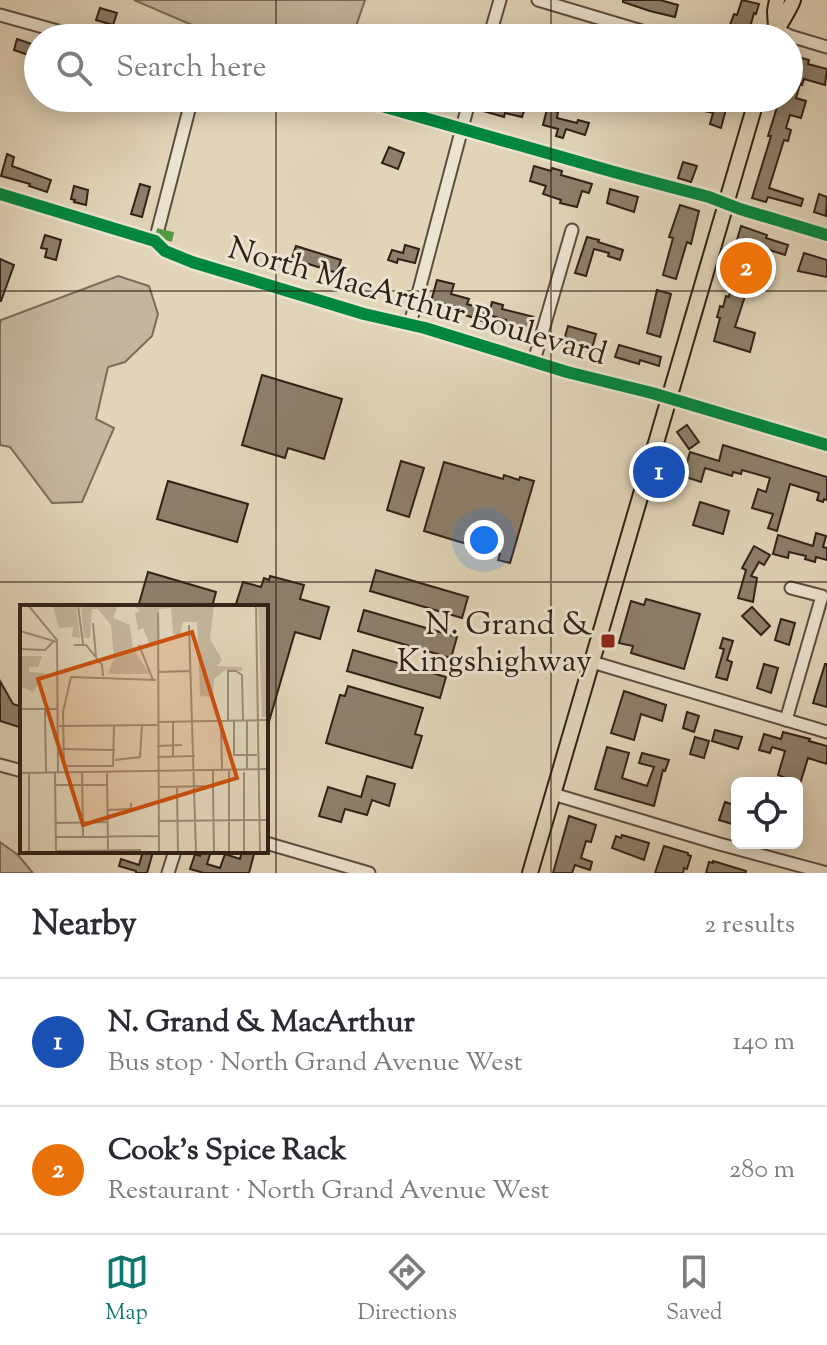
<!DOCTYPE html>
<html lang="en">
<head>
<meta charset="utf-8">
<style>
  :root { --surface:#fff; --page:#f7f7f7; --text:#2b2b33; --muted:#7c7c81; --line:#e1e1e2; --accent:#0f766e }
  body { margin:0; font-family:"Sorts Mill Goudy",serif; background:var(--page); color:var(--text) }
  .controls { position:absolute; right:24px; bottom:24px; display:grid; overflow:hidden; border-radius:12px; box-shadow:0 4px 20px #0003 }
  .controls button { width:72px; height:72px; display:grid; place-items:center; padding:0; border:0; border-bottom:2px solid var(--line); background:var(--surface); color:var(--text); font:40px sans-serif }
  .you { position:absolute; left:484px; top:540px; width:28px; height:28px; margin:-20px; border:6px solid #fff; border-radius:50%; background:#1a73e8; box-shadow:0 0 0 12px #1a73e833 }
  .badge { display:grid; place-items:center; width:52px; height:52px; border-radius:50%; background:var(--accent); color:#fff; font-size:26px; font-weight:700 }
  .pin { position:absolute; translate:-50% -50%; border:4px solid #fff; box-shadow:0 2px 8px #0006 }
  .list { margin:0; padding:0; list-style:none }
  h2 { display:flex; justify-content:space-between; align-items:center; height:104px; margin:0; padding:0 32px; font-size:34px }
  h2 small { font-size:26px; font-weight:400; color:var(--muted) }
  .list li { display:grid; grid-template-columns:52px 1fr auto; gap:24px; align-items:center; box-sizing:border-box; height:128px; padding:0 32px; border-top:2px solid var(--line) }
  .list b { display:block; font-size:30px; white-space:nowrap }
  .list p { margin:0; font-size:26px; white-space:nowrap; color:var(--muted) }
  .list em { font-size:26px; font-style:normal; color:var(--muted) }
  .icon { flex:none; width:44px; height:44px; fill:none; stroke:currentColor; stroke-width:2; stroke-linecap:round; stroke-linejoin:round }
  .map { position:relative; flex:none; width:827px; height:873px; overflow:hidden }
  .search { position:absolute; background:var(--surface); box-shadow:0 4px 20px #0003; left:24px; right:24px; top:24px; height:88px; display:flex; align-items:center; gap:20px; box-sizing:border-box; padding:0 28px; border-radius:44px; color:var(--muted); font-size:30px }
  .sheet { height:360px; background:var(--surface) }
  nav { display:flex; justify-content:space-around; align-items:center; box-sizing:border-box; height:112px; border-top:2px solid var(--line); background:var(--surface); font-size:22px; color:var(--muted) }
  nav a { display:grid; justify-items:center; gap:4px }
  nav .on { color:var(--accent) }
  .map>svg:first-child { display:block }
</style>
</head>
<body>
<div class="map">
<svg width="827" height="873" viewBox="0 0 827 873">
  <rect width="100%" height="100%" fill="#e2d5ba"/>
  <filter id="stains"><feTurbulence type="fractalNoise" baseFrequency=".0025" numOctaves="4"/><feColorMatrix values="0 0 0 0 .2 0 0 0 0 .09 0 0 0 0 .02 0 0 0 .5 -.17"/></filter>
  <radialGradient id="worn" r=".72"><stop offset=".6" stop-color="#630" stop-opacity="0"/><stop offset="1" stop-color="#630" stop-opacity=".3"/></radialGradient>
  <g fill="#c4b69e" stroke="#7a6c5b" stroke-width="2">
    <polygon points="134,0 365,0 352,38 241,38 206,31"/>
    <polygon points="118,276 149,286 158,314 152,336 125,362 108,367 96,419 114,428 82,502 52,503 10,447 0,445 0,324 1,320"/>
    <polygon points="0,842 18,855 33,873 0,873"/>
  </g>
  <g fill="#8d7f6c" stroke="#312118" stroke-width="2">
    <polygon points="623,0 660,0 678,5 675,17 650,11 623,2"/>
    <polygon points="742,0 759,4 756,14 754,13 747,38 735,38 738,27 730,25 734,14 737,15"/>
    <polygon points="100,8 117,13 113,25 96,20"/>
    <polygon points="17,39 38,46 34,57 14,50"/>
    <polygon points="789,51 798,54 797,57 809,60 808,64 827,69 825,85 804,79 802,85 800,84 796,98 806,101 801,118 790,115 786,128 791,130 788,141 784,140 769,188 803,199 801,206 768,197 766,202 752,198 771,136 768,136 780,98 789,98"/>
    <polygon points="484,98 496,98 508,101 507,104 525,108 522,117 505,113 504,117 480,110"/>
    <polygon points="715,98 729,98 721,128 710,124 713,113 700,110 702,103 713,106"/>
    <polygon points="547,109 558,112 557,118 577,123 578,120 589,123 585,135 566,129 563,138 556,136 558,129 543,125"/>
    <polygon points="389,147 404,153 398,169 382,163"/>
    <polygon points="7,154 14,157 12,166 51,180 47,192 29,186 30,184 1,176"/>
    <polygon points="683,162 697,166 691,182 678,178"/>
    <polygon points="534,166 551,171 552,168 562,171 561,175 592,184 589,193 582,191 577,207 560,203 561,200 543,194 546,186 530,181"/>
    <polygon points="140,184 150,187 142,217 131,214"/>
    <polygon points="74,186 88,190 86,205 74,202 75,200 71,199"/>
    <polygon points="610,189 638,197 634,212 607,203"/>
    <polygon points="819,194 827,197 826,216 814,212"/>
    <polygon points="680,205 699,211 691,244 687,242 676,279 663,275 673,238 669,237"/>
    <polygon points="741,226 767,235 766,238 788,245 785,255 757,246 752,264 763,267 759,280 746,277 745,279 736,277 737,274 731,272 742,241 737,240"/>
    <polygon points="45,235 61,240 56,260 45,257 47,249 41,248"/>
    <polygon points="587,237 599,240 598,242 623,250 620,260 608,256 609,253 594,249 586,276 575,273"/>
    <polygon points="405,245 419,249 415,263 398,259 397,263 388,260 392,250 403,253"/>
    <polygon points="296,246 341,260 337,273 302,262 300,266 290,263"/>
    <polygon points="804,253 827,260 827,277 798,271"/>
    <polygon points="0,259 14,265 1,301 0,301"/>
    <polygon points="437,280 454,284 451,294 469,299 467,304 486,310 482,321 454,311 455,307 442,303 440,308 430,305"/>
    <polygon points="657,290 671,294 660,337 647,333"/>
    <polygon points="730,292 745,296 735,327 755,333 750,352 714,341 720,318 717,317 720,306 723,307 726,296 729,297"/>
    <polygon points="492,302 503,305 502,309 534,317 529,333 519,330 520,328 505,324 506,320 489,315"/>
    <polygon points="568,326 596,334 591,352 563,344"/>
    <polygon points="619,345 661,357 659,366 640,360 639,364 615,357"/>
    <polygon points="262,375 342,399 324,459 288,448 285,458 242,445"/>
    <polygon points="687,425 699,442 689,449 677,432"/>
    <polygon points="723,445 827,477 827,500 824,499 823,502 817,500 819,493 790,484 777,531 768,528 773,514 752,508 758,489 766,492 770,478 742,470 741,474 733,472 732,476 705,468 701,482 683,476 690,452 719,461"/>
    <polygon points="401,461 424,468 409,517 387,510"/>
    <polygon points="444,462 503,479 504,475 519,480 520,477 534,481 510,563 498,560 500,554 424,531"/>
    <polygon points="168,481 248,504 237,542 157,519"/>
    <polygon points="700,502 729,511 723,534 693,525"/>
    <polygon points="816,533 826,536 823,547 827,548 827,560 816,557 815,562 805,559 806,556 789,552 788,558 773,554 778,535 813,546"/>
    <polygon points="754,546 770,555 764,565 759,562 751,576 757,578 753,602 738,598 746,570 742,568"/>
    <polygon points="376,570 468,597 462,618 370,591"/>
    <polygon points="148,572 216,592 212,607 138,607"/>
    <polygon points="270,576 304,585 300,599 329,607 320,639 295,632 268,725 266,724 266,607 235,607 243,582 261,587 264,578 269,580"/>
    <polygon points="646,599 700,614 684,669 631,653 633,646 619,643 631,601 644,605"/>
    <polygon points="752,607 770,626 761,635 742,616"/>
    <polygon points="364,610 457,637 451,658 358,631"/>
    <polygon points="781,619 795,623 789,645 775,640"/>
    <polygon points="723,638 733,641 727,660 732,662 727,680 716,677 724,649 720,648"/>
    <polygon points="353,650 446,677 440,698 347,671"/>
    <polygon points="764,664 778,668 771,693 757,688"/>
    <polygon points="825,664 827,664 827,707 813,703"/>
    <polygon points="0,681 13,704 22,707 22,728 0,721"/>
    <polygon points="348,686 423,708 415,734 422,736 412,768 326,743 340,695 345,696"/>
    <polygon points="624,691 666,705 662,721 641,714 634,740 611,733"/>
    <polygon points="687,712 699,716 694,732 683,728"/>
    <polygon points="715,730 742,737 738,749 712,741"/>
    <polygon points="783,732 810,739 809,741 827,746 827,764 808,758 800,784 778,775 785,751 772,747 770,753 759,750 764,734 781,739"/>
    <polygon points="695,737 709,741 704,758 690,754"/>
    <polygon points="607,747 629,753 622,778 647,786 654,767 639,763 642,753 669,760 665,771 663,770 654,806 595,789"/>
    <polygon points="367,776 395,784 389,806 372,800 367,815 345,809 341,822 319,816 328,787 361,797"/>
    <polygon points="725,802 737,806 732,824 719,820"/>
    <polygon points="569,816 596,825 591,842 586,841 581,858 592,862 590,870 575,865 572,873 553,873"/>
    <polygon points="622,835 649,843 644,860 612,848 616,836 621,838"/>
    <polygon points="664,846 688,853 688,855 691,856 687,869 684,868 683,873 655,873"/>
    <polygon points="143,851 153,852 147,873 136,873 136,871 119,866 121,859 139,865"/>
    <polygon points="202,851 211,851 207,864 220,868 225,854 240,859 242,851 254,854 249,873 204,873 190,869 195,854 200,856"/>
    <polygon points="713,861 746,871 746,873 706,873 709,862 713,863"/>
  </g>
  <g fill="none" stroke-linecap="round" stroke-linejoin="round">
    <defs>
      <g id="minor">
        <polyline points="538,0 665,38"/>
        <polyline points="0,15 83,38"/>
        <polyline points="776,29 790,36 827,47"/>
        <polyline points="489,38 500,0"/>
        <polyline points="354,98 614,172 709,197 740,209 827,235"/>
        <polyline points="0,194 155,241 165,251 192,262 364,314 425,328 567,372 652,393 827,445"/>
        <polyline points="155,241 192,98"/>
        <polyline points="410,324 470,98"/>
        <polyline points="534,361 572,230"/>
        <polyline points="592,662 827,732"/>
        <polyline points="786,720 822,596 791,588"/>
        <polyline points="0,765 22,771"/>
        <polyline points="553,794 716,843 827,873"/>
        <polyline points="266,843 369,873"/>
        <polyline points="168,873 175,851"/>
      </g>
      <g id="major">
        <polyline points="776,29 775,11 777,0"/>
        <path d="M774,38c4,-14 14,-24 19,-38"/>
        <polyline points="530,873 757,98"/>
      </g>
    </defs>
    <use href="#minor" stroke="#5d4e40" stroke-width="15"/>
    <use href="#major" stroke="#312118" stroke-width="18"/>
    <use href="#minor" stroke="#ece4d2" stroke-width="11"/>
    <use href="#major" stroke="#e2d5ba" stroke-width="14"/>
    <polyline stroke="#509b3e" stroke-width="10" stroke-dasharray="20 10" stroke-linecap="butt" points="156,233 173,237"/>
    <defs>
      <g id="cycleway">
        <polyline points="354,98 614,172 709,197 740,209 827,235"/>
        <polyline points="0,194 155,241 165,251 192,262 364,314 425,328 567,372 652,393 827,445"/>
      </g>
    </defs>
    <use href="#cycleway" stroke="#ece4d2" stroke-width="17"/>
    <use href="#cycleway" stroke="#00873e" stroke-width="12"/>
  </g>
  <path fill="none" stroke="#312118" stroke-width="2" stroke-opacity="0.55" d="M276,0v38M551,0v38M276,98v775M551,98v775M0,291h827M0,582h827"/>
  <rect fill="#8f2418" stroke="#ece4d2" stroke-width="3" x="600" y="633" width="16" height="16" rx="4"/>
  <g text-anchor="middle" stroke-width="6" stroke-linejoin="round" paint-order="stroke">
    <g font-size="32" fill="#312118" stroke="#ece4d2">
      <text transform="translate(418 300) rotate(16)" y="11">North MacArthur Boulevard</text>
    </g>
    <g font-size="32" fill="#312118" stroke="#ece4d2" text-anchor="end">
      <text x="592" y="634">N. Grand &amp;<tspan x="592" dy="37">Kingshighway</tspan></text>
    </g>
  </g>
  <g transform="translate(20 605)">
    <rect width="248" height="248" fill="#e2d5ba"/>
    <path d="M33,0h23l4,33 -8,-1 1,-10 -14,1zM61,0h37l-5,13 17,7 3,24 17,25h-42l6,-16 -3,-33 -13,-16h-6l-2,29h-6zM114,0h80l-4,34 12,21 -5,6 25,1v4l-17,-1 -11,9 -1,18 -13,-1 -3,-74h-14l-4,17 -6,-6 -2,-25 -12,1 1,32 -10,4 -7,-17 -5,2 -3,-18h5zM238,0h10v112h-6zM0,51h22l-4,11h-9v5l16,1 -12,19 -13,-6z" fill="#c4b69e"/>
    <path fill="none" stroke="#9b8d79" stroke-width="2" d="M8,0l29,35 1,133M58,0l5,39M236,0l4,248M138,8l1,240M73,18l3,34M169,20l7,228M0,26l37,11M54,40h12l16,20 1,11M119,40l14,35M0,44l25,1 8,-8M138,67l32,-1M0,104h37M25,104l1,64M201,115l1,50M208,115v-49h8l6,4 1,45M214,115v35h23M227,115v49M137,117l111,-2M94,120l-1,41h-49l-1,-54 8,-35 85,3M39,121l98,-1M137,141l25,-1M42,144l53,1M137,152l38,-1M153,152v-35M95,155l25,-3 2,-32M209,166v82M87,167l1,80M224,167v81M0,168l248,-4M9,168v80M35,168l1,79M62,168l1,64M35,180h52M193,181l1,67M138,182l55,-1v-15M157,182l1,66M88,205l23,-1v-6M138,216l110,-1M35,218l53,-1M36,232l103,-1M36,246l85,-1"/>
    <path fill="#cd510e" fill-opacity="0.15" stroke="#cd510e" stroke-width="4" d="M172,27l45,146 -154,47 -45,-146z"/>
    <rect width="248" height="248" fill="none" stroke="#312118" stroke-width="4"/>
  </g>
  <rect width="100%" height="100%" filter="url(#stains)"/>
  <rect width="100%" height="100%" fill="url(#worn)"/>
</svg>
<div class="controls">
<button><svg class="icon" aria-label="locate" viewBox="0 0 24 24"><circle cx="12" cy="12" r="6"/><path d="M12 2v4M12 18v4M2 12h4M18 12h4"/></svg></button>
</div>
<div class="you"></div>
<div class="pin badge" style="left:659px;top:472px;background:#1a4fb4">1</div>
<div class="pin badge" style="left:746px;top:268px;background:#e8710a">2</div>
<div class="search"><svg class="icon" aria-label="search" viewBox="0 0 24 24"><circle cx="10" cy="10" r="6"/><path d="M15 15l6 6"/></svg>Search here</div>
</div>
<section class="sheet">
<h2>Nearby<small>2 results</small></h2>
<ul class="list">
<li><span class="badge" style="background:#1a4fb4">1</span><div><b>N. Grand &amp; MacArthur</b><p>Bus stop · North Grand Avenue West</p></div><em>140 m</em></li>
<li><span class="badge" style="background:#e8710a">2</span><div><b>Cook's Spice Rack</b><p>Restaurant · North Grand Avenue West</p></div><em>280 m</em></li>
</ul>
</section>
<nav>
<a class="on"><svg class="icon" aria-label="map" viewBox="0 0 24 24"><path d="M3 6l6-2 6 2 6-2v14l-6 2-6-2-6 2zM9 4v14M15 6v14"/></svg>Map</a>
<a><svg class="icon" aria-label="directions" viewBox="0 0 24 24"><path d="M12 3l9 9-9 9-9-9zM9 14v-3h6M13 9l2 2-2 2"/></svg>Directions</a>
<a><svg class="icon" aria-label="saved" viewBox="0 0 24 24"><path d="M7 4h10v16l-5-4-5 4z"/></svg>Saved</a>
</nav>
</body>
</html>
